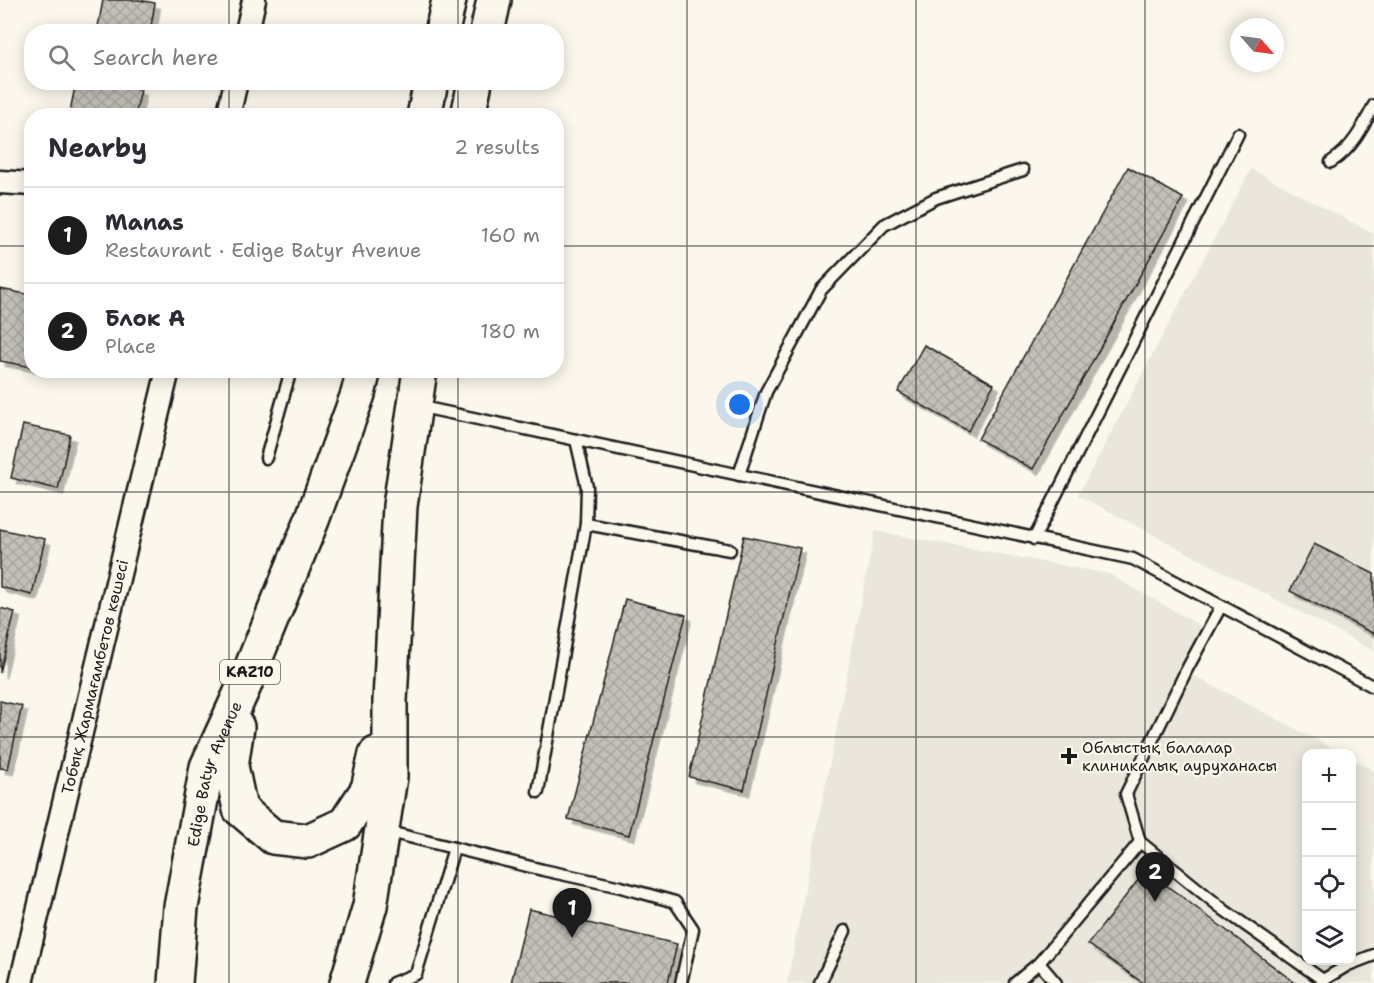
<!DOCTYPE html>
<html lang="en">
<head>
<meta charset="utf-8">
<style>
  :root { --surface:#fff; --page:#f7f7f7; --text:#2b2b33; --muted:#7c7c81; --line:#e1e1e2; --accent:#1c1c1c }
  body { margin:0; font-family:"Shantell Sans",sans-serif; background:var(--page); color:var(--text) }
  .controls { position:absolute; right:18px; bottom:18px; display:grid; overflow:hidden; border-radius:12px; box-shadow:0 3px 15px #0003 }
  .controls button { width:54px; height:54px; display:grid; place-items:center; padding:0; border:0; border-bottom:2px solid var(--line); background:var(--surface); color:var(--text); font:30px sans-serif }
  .compass { position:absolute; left:1230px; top:18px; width:54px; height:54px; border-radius:50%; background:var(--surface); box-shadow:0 3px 15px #0003; rotate:118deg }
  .you { position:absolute; left:740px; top:405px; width:21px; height:21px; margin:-15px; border:4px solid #fff; border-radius:50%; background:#1a73e8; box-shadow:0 0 0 9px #1a73e833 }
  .badge { display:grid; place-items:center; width:39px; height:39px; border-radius:50%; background:var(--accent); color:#fff; font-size:20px; font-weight:700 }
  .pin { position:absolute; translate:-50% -50px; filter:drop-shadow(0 2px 3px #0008) }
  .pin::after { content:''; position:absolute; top:32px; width:21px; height:18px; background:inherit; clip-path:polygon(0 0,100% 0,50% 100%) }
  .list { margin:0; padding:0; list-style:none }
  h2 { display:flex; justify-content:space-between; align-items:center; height:78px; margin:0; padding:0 24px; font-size:26px }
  h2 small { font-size:20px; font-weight:400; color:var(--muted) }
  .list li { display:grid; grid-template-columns:39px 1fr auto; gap:18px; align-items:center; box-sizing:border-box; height:96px; padding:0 24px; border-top:2px solid var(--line) }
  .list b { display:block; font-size:22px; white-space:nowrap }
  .list p { margin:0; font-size:20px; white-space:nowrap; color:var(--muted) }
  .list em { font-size:20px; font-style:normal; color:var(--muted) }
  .icon { flex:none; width:33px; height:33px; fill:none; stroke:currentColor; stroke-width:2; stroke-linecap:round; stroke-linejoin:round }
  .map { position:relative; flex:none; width:1374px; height:983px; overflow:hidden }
  .search { position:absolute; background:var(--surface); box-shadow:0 3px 15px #0003; left:24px; top:24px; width:540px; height:66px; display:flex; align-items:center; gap:15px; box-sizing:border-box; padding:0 21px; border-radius:24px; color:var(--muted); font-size:22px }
  .panel { position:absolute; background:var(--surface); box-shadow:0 3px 15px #0003; left:24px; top:108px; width:540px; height:270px; border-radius:24px }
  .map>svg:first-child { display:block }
</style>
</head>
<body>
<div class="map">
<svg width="1374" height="983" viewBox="0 0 1374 983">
  <defs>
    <pattern id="building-cross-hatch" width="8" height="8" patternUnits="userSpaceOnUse" patternTransform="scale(1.5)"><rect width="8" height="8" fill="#c3c0b8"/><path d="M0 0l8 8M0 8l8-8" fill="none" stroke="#a7a49e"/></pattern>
    <filter id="shadow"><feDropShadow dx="5.5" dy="5.5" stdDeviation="0" flood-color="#0004"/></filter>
  </defs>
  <rect width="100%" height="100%" fill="#fbf7ec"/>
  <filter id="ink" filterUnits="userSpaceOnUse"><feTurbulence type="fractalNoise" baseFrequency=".0167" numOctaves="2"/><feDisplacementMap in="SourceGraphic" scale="12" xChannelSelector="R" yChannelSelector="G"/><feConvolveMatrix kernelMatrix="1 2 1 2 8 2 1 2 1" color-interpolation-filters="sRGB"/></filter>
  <g filter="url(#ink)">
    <g fill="#eae6dc">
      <polygon points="1251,169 1374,234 1374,651 1078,495"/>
      <polygon points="875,531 1109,574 1201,626 1179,668 1342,753 1306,754 1306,960 1352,960 1352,759 1374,771 1374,983 787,983"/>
    </g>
    <g fill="url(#building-cross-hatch)" stroke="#1c1c1c" stroke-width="1.5" filter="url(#shadow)">
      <polygon points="103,0 139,0 155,3 150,32 97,32"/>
      <polygon points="76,82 107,82 141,90 135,116 69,116"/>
      <polygon points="1128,167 1183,198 1033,469 978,439"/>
      <polygon points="0,289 32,295 32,367 0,361"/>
      <polygon points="924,345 994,384 968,431 898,392"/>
      <polygon points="23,425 70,435 58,489 11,478"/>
      <polygon points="0,529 45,539 32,595 0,587"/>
      <polygon points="744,536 800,548 744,790 689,777"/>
      <polygon points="1314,544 1374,574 1374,634 1290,591"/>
      <polygon points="625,599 686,615 629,835 568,819"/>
      <polygon points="0,608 15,612 0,673"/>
      <polygon points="0,701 22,706 8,769 0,768"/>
      <polygon points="1146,870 1230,933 1295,983 1143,983 1088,944"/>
      <polygon points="529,909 677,944 668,983 511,983"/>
    </g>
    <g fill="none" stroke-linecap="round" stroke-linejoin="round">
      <defs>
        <g id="lane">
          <path d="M1331,162c22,-14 32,-35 43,-57"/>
          <polyline points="417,406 1133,559 1374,687"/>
          <polyline points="266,458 291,370"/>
          <polyline points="739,475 766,392 821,290 884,225 936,198 1023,170"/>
          <polyline points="586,524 730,550"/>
          <polyline points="1034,539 1238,134"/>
          <polyline points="1221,606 1186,671 1126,794 1140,842 1224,910 1323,980 1348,965 1374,955"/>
          <polyline points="538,792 586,524 587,487 576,440"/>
          <polyline points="385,831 543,870 621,887 675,902 693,929 681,983"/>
          <polyline points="393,983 416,974 454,848"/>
          <polyline points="820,983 845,931"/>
          <polyline points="1015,983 1039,963"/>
          <polyline points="1056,983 1039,963 1140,842"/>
        </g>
        <g id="street">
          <polyline points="247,32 254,0"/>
          <polyline points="228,116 236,82"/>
          <polyline points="0,182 32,184"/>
          <path id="s1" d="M21,983l147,-613"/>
        </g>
        <g id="primary">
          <polyline points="442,32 449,0"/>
          <polyline points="487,32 494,0"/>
          <polyline points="424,116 431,82"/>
          <polyline points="468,116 475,82"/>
          <polyline points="237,727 231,766 240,809 273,837 308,841 345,824 368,789 376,754"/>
          <path id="s2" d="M175,983l6,-76 26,-140 37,-81 68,-166 46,-126 6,-24"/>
          <polyline points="347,983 370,906 390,777 390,701 400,506 420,370"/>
        </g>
      </defs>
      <use href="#lane" stroke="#1c1c1c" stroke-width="15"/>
      <use href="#street" stroke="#1c1c1c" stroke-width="27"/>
      <use href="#primary" stroke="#1c1c1c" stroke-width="38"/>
      <use href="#lane" stroke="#fbf7ec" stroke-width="10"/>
      <use href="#street" stroke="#fbf7ec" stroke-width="22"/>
      <use href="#primary" stroke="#fbf7ec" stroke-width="33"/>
    </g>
  </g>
  <path fill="none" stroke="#1c1c1c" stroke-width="1.5" stroke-opacity="0.55" d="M229,0v32M458,0v32M687,0v983M916,0v983M1145,0v983M229,82v34M458,82v34M0,246h32M556,246h818M229,370v613M458,370v613M0,492h1374M0,737h1374"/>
  <path fill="#1c1c1c" stroke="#fbf7ec" stroke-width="2" d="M1066 747h6v6h6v6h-6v6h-6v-6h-6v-6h6z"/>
  <g text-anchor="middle" stroke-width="4.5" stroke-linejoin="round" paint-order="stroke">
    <rect fill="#fbf7ec" stroke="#5f5e5a" stroke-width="1.5" x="220" y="660" width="60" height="24" rx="4.5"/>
    <g font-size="15" font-weight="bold" fill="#1c1c1c">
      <text x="250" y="677">KAZ10</text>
    </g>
    <g font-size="16" fill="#1c1c1c" stroke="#fbf7ec">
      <text dy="6" stroke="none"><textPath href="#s1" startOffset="315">Тобық Жармағамбетов көшесі</textPath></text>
      <text dy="6" stroke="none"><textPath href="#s2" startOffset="214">Edige Batyr Avenue</textPath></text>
    </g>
    <g font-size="16" fill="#1c1c1c" stroke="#fbf7ec" text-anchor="start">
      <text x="1082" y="753">Облыстық балалар<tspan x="1082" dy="18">клиникалық ауруханасы</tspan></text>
    </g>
  </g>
</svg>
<div class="controls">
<button>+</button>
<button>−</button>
<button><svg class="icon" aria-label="locate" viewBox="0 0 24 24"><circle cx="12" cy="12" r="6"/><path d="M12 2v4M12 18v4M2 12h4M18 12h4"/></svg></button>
<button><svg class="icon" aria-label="layers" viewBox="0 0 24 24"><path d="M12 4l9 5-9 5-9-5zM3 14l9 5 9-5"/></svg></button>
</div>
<svg class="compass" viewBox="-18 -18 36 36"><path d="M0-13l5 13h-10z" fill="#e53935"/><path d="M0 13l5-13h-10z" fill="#7c7c81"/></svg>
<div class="you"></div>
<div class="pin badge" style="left:572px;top:938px">1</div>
<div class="pin badge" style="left:1155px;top:902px">2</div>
<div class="search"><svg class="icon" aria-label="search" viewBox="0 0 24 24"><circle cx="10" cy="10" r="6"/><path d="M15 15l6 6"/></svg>Search here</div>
<section class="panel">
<h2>Nearby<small>2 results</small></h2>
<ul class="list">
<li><span class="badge">1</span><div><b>Manas</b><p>Restaurant · Edige Batyr Avenue</p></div><em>160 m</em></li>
<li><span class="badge">2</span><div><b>Блок А</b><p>Place</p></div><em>180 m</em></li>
</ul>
</section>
</div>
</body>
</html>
